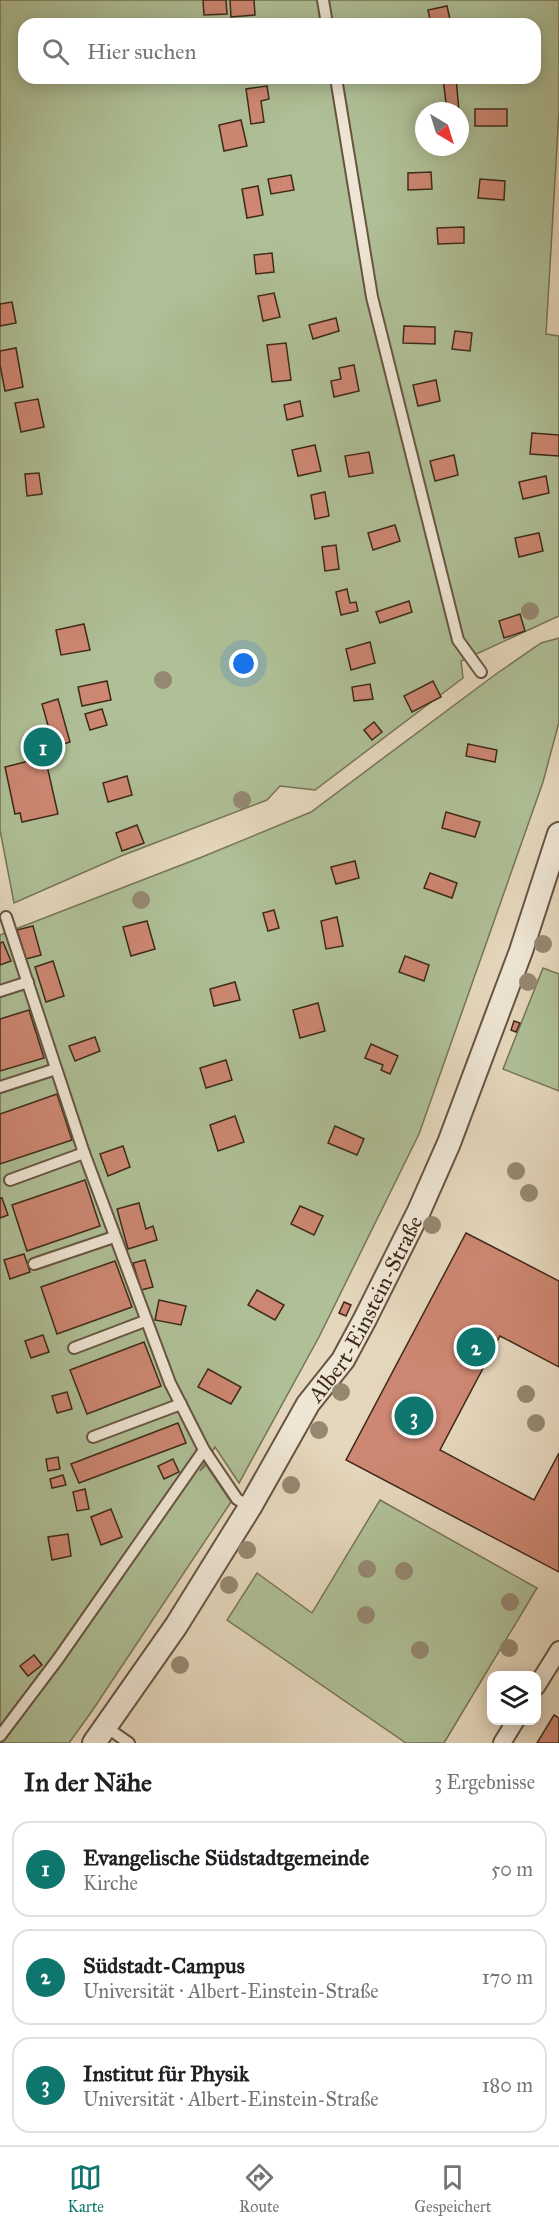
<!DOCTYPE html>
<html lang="de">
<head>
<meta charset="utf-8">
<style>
  :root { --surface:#fff; --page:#f2f2f2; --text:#202124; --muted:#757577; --line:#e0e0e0; --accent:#0f766e }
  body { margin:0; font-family:"IM FELL Great Primer",serif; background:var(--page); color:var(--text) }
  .controls { position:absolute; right:18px; bottom:18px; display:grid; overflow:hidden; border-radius:12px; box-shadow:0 3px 15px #0003 }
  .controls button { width:54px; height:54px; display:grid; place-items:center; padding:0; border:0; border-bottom:2px solid var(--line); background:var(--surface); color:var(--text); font:30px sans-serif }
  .compass { position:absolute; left:415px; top:102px; width:54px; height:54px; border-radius:50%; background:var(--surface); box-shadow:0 3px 15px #0003; rotate:142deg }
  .you { position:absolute; left:244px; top:664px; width:21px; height:21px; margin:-15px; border:4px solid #fff; border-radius:50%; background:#1a73e8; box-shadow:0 0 0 9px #1a73e833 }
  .badge { display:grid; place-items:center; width:39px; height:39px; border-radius:50%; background:var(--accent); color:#fff; font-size:20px; font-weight:700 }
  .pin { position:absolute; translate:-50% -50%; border:3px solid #fff; box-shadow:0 2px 6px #0006 }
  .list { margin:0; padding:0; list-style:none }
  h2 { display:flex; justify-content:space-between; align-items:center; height:78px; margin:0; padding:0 24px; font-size:26px }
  h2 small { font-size:20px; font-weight:400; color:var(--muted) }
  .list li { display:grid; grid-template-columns:39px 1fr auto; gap:18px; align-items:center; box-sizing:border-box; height:96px; margin:0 12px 12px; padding:0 12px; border:2px solid var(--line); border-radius:18px }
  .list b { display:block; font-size:22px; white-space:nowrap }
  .list p { margin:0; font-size:20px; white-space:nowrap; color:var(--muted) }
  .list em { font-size:20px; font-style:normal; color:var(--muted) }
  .icon { flex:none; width:33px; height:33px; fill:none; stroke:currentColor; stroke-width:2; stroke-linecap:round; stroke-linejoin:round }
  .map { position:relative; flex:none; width:559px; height:1743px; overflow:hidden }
  .search { position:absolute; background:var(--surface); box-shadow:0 3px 15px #0003; left:18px; right:18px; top:18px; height:66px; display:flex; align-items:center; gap:15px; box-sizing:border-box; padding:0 21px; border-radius:18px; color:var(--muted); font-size:22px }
  .sheet { height:402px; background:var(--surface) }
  nav { display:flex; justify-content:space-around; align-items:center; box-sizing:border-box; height:84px; border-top:2px solid var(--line); background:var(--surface); font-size:16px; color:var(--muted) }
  nav a { display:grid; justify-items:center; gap:3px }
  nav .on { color:var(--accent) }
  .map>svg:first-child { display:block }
</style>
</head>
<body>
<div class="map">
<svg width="559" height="1743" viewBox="0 0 559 1743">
  <rect width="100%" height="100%" fill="#e5d7bd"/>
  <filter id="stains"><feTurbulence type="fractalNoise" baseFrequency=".00333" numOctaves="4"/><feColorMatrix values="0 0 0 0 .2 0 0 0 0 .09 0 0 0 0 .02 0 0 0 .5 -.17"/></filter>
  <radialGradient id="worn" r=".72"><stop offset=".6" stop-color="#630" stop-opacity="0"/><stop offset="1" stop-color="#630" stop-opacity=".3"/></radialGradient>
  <g fill="#afbf96" stroke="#767458" stroke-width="1.5" fill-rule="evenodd">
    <path d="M0,0h559v111l-13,223 13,2v280l-98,45 2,17 -148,112 -35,-4 -13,14 -146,56 -107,47 -14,-73zM24,24h511v54h-511zM424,111h36v36h-36z"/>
    <polygon points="559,638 559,722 543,782 419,1134 319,1337 239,1483 215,1447 200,1471 206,1465 231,1502 92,1711 69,1743 0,1743 0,935 202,857 311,812 496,674 541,643"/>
    <polygon points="543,968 559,974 559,1091 503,1069"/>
    <polygon points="380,1500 537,1588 444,1743 406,1743 227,1620 257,1573 312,1613"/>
  </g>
  <g fill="#cd8772" stroke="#3d2a19" stroke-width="1.5">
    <polygon points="203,0 226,0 227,14 204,15"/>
    <polygon points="230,0 254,0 255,15 231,17"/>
    <polygon points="447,6 451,24 431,24 428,10"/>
    <polygon points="443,78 456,78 459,111 447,111"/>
    <polygon points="267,86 269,99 261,101 264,122 251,124 246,89"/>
    <rect x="475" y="109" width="32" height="17"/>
    <polygon points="241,120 247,146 224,151 219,125"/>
    <polygon points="431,172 432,189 408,190 408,173"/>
    <polygon points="291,175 294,190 271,194 268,179"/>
    <polygon points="480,179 505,181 504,200 478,198"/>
    <polygon points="258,186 263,215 247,218 242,189"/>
    <polygon points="464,227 464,243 438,244 437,228"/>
    <polygon points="272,253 274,272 256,274 254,255"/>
    <polygon points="274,293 280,317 263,321 258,296"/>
    <polygon points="12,302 16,323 0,326 0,304"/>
    <polygon points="336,318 339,331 313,339 309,325"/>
    <polygon points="404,326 435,327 435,344 403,343"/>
    <polygon points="455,331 472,333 470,351 452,349"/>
    <polygon points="286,343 291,380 272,382 267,345"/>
    <polygon points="16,348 23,387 5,391 0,365 0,351"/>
    <polygon points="354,365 359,391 334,397 331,381 341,379 339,368"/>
    <polygon points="436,380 440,401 418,406 413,385"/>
    <polygon points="38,399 44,427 21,432 15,403"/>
    <polygon points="300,401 303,416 287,420 284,405"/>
    <polygon points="532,433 559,435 559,456 530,454"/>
    <polygon points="315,445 321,471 298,476 292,450"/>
    <polygon points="369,452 373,473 349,477 345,456"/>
    <polygon points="454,455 458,475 435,481 430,461"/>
    <polygon points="39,473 42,494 27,496 25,474"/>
    <polygon points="546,476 549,493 523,499 519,482"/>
    <polygon points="325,492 329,516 315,519 311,495"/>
    <polygon points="395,525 400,541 373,550 368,533"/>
    <polygon points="539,533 543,551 519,557 515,538"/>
    <polygon points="336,545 339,569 325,571 322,547"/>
    <polygon points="347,589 350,603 356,602 358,611 341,615 336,592"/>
    <polygon points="409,601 412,612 380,623 376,612"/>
    <polygon points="520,614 525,631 504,638 499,621"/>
    <polygon points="84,624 90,650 61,655 56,630"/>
    <polygon points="370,642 375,663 351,670 346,649"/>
    <polygon points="107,681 111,700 82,706 78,687"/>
    <polygon points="433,681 441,697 412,712 404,696"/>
    <polygon points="370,684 373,699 354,701 352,687"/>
    <polygon points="58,699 70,742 54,747 42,704"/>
    <polygon points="102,709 107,725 90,730 85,714"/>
    <polygon points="374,722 382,732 372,740 364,730"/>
    <polygon points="468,744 497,750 495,762 466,756"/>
    <polygon points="45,757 58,814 22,822 20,813 15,814 5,767"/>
    <polygon points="127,776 132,795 108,802 103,783"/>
    <polygon points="446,812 480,822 475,837 442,828"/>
    <polygon points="137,825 144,843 122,851 116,833"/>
    <polygon points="355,861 359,878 336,884 331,867"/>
    <polygon points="430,873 457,883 452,898 424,888"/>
    <polygon points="274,910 279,928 268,931 263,913"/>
    <polygon points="337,917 343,946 326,949 321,921"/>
    <polygon points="147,921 155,949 131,956 123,927"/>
    <polygon points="33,926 41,955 26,959 17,930"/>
    <polygon points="3,942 11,961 0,965 0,943"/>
    <polygon points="405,956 429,965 424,981 399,972"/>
    <polygon points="53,961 64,996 46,1002 35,967"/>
    <polygon points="235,982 240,1000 214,1006 210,989"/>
    <polygon points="318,1003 325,1031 300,1038 293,1010"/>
    <polygon points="29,1010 44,1058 0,1071 0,1019"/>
    <polygon points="514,1021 520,1023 516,1032 511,1030"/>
    <polygon points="95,1037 100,1051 75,1061 69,1046"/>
    <polygon points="371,1044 398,1056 390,1074 381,1070 383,1065 365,1058"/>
    <polygon points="226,1060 232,1080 206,1088 200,1068"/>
    <polygon points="57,1094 72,1140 0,1164 0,1114"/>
    <polygon points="235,1116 244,1142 218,1151 210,1125"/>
    <polygon points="335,1126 364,1139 357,1155 328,1143"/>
    <polygon points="123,1146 130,1167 108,1176 100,1154"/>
    <polygon points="85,1180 100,1226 27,1251 12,1205"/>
    <polygon points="0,1198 2,1198 8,1215 0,1218"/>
    <polygon points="139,1203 146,1229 153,1226 157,1240 128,1249 117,1209"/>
    <polygon points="300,1206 323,1216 314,1235 291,1224"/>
    <polygon points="466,1233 559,1281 559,1367 500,1336 440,1450 534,1500 559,1453 559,1572 346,1460"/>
    <polygon points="24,1254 30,1272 10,1279 4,1260"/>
    <polygon points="145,1260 153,1287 141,1290 133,1263"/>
    <polygon points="115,1261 132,1307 57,1334 41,1287"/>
    <polygon points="257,1290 284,1305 275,1320 248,1305"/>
    <polygon points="159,1300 186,1306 181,1325 155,1320"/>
    <polygon points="344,1302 351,1305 346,1316 339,1313"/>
    <polygon points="43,1335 49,1352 31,1358 25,1341"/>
    <polygon points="144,1342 161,1386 87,1414 70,1370"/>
    <polygon points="208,1369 241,1387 231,1404 198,1387"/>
    <polygon points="67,1392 72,1409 57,1413 52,1396"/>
    <polygon points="178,1423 186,1443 79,1483 71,1464"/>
    <polygon points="58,1457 60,1469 48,1471 46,1459"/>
    <polygon points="173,1459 179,1472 164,1479 158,1466"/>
    <polygon points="63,1475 66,1485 52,1488 50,1479"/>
    <polygon points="85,1489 89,1509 77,1511 73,1492"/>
    <polygon points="111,1509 122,1537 101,1545 91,1517"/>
    <polygon points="68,1534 71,1556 52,1560 48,1537"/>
    <polygon points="34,1655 42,1665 28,1676 20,1666"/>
    <polygon points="554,1715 559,1718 559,1743 537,1743"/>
  </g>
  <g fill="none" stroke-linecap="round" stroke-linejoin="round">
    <defs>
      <g id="service">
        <polyline points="323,0 327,24"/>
        <polyline points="336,78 372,297 458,640 481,672"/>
        <polyline points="6,917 84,1153 170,1383 204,1450 237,1499 250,1507"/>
        <polyline points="0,991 28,982"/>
        <polyline points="0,1087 56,1069"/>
        <polyline points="10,1180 84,1153"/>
        <polyline points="34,1264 114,1237"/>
        <polyline points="74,1348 145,1321"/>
        <polyline points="93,1437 181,1404"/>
        <polyline points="106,1727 129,1743"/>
        <polyline points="0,1736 58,1659 204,1450"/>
      </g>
      <g id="pedestrian">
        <polyline points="536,1687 559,1650"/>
        <polyline points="502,1743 516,1720"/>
      </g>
      <g id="minor">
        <path id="s1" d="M94,1743l82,-117 74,-119 58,-103 35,-44 22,-41 54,-108 30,-68 72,-192 38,-117"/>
      </g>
    </defs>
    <use href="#service" stroke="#675542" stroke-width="14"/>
    <use href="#pedestrian" stroke="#675542" stroke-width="20"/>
    <use href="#minor" stroke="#675542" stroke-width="26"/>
    <use href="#service" stroke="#eee5d4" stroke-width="10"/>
    <use href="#pedestrian" stroke="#eee5d4" stroke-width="16"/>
    <use href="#minor" stroke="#eee5d4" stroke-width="22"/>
  </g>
  <g fill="#958871">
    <circle cx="530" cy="611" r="9"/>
    <circle cx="163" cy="680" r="9"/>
    <circle cx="242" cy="800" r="9"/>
    <circle cx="141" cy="900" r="9"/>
    <circle cx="543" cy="944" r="9"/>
    <circle cx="528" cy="982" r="9"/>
    <circle cx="516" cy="1171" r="9"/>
    <circle cx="529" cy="1193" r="9"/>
    <circle cx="432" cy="1225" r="9"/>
    <circle cx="341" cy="1392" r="9"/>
    <circle cx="526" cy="1394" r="9"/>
    <circle cx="536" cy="1423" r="9"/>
    <circle cx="319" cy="1430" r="9"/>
    <circle cx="291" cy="1485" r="9"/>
    <circle cx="247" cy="1550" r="9"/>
    <circle cx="367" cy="1569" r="9"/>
    <circle cx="404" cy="1571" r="9"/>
    <circle cx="229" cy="1585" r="9"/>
    <circle cx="510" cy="1602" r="9"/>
    <circle cx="366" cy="1615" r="9"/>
    <circle cx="509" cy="1648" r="9"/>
    <circle cx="420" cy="1650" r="9"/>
    <circle cx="180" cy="1665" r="9"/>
  </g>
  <g text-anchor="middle" stroke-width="5" stroke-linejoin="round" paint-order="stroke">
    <g font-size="22" fill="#3d2a19" stroke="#eee5d4">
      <text dy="8" stroke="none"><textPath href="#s1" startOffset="513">Albert-Einstein-Straße</textPath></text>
    </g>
  </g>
  <rect width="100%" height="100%" filter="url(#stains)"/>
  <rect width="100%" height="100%" fill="url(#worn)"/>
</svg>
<div class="controls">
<button><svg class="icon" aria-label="layers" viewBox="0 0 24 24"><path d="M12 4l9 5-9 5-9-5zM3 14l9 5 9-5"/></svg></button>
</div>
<svg class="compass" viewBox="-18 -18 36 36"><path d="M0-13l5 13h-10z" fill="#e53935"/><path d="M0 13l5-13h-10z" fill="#757577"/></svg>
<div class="you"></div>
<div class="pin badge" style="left:43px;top:747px">1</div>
<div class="pin badge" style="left:476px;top:1347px">2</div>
<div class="pin badge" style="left:414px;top:1416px">3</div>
<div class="search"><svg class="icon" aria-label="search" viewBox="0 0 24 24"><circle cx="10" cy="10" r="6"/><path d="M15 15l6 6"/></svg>Hier suchen</div>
</div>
<section class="sheet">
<h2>In der Nähe<small>3 Ergebnisse</small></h2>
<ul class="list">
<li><span class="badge">1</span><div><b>Evangelische Südstadtgemeinde</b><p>Kirche</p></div><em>50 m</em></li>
<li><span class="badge">2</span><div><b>Südstadt-Campus</b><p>Universität · Albert-Einstein-Straße</p></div><em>170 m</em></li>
<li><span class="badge">3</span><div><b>Institut für Physik</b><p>Universität · Albert-Einstein-Straße</p></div><em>180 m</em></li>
</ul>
</section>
<nav>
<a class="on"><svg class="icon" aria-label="map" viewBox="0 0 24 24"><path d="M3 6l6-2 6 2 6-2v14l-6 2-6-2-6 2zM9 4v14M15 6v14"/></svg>Karte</a>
<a><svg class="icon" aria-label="directions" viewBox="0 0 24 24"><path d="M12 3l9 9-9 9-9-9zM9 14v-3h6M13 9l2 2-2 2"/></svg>Route</a>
<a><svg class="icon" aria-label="saved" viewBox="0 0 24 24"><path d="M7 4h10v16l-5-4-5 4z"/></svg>Gespeichert</a>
</nav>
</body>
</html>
